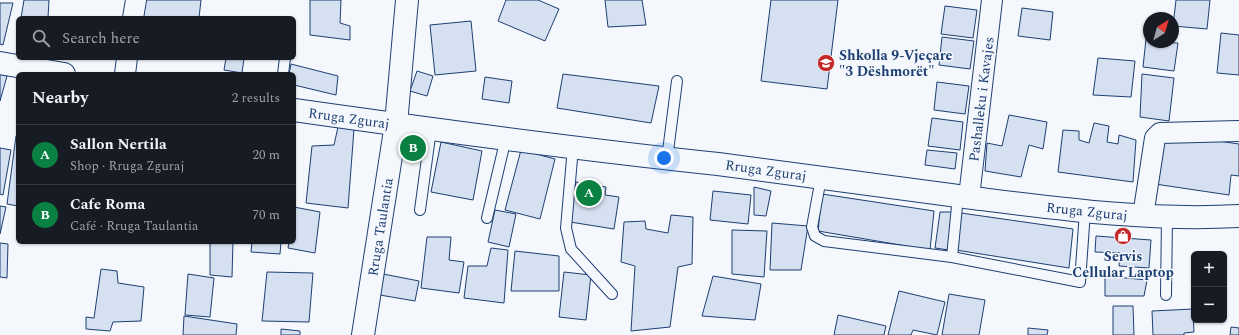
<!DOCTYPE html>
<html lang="en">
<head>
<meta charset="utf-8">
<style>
  :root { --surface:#171b24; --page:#242831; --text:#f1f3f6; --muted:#9ea1a6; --line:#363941; --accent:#0b8043 }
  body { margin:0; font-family:Spectral,serif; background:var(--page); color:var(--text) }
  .controls { position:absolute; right:12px; bottom:12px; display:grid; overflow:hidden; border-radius:6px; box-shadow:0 1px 3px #0004 }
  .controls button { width:36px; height:36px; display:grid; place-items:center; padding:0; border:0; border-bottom:1px solid var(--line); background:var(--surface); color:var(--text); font:20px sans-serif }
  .compass { position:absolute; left:1143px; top:12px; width:36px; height:36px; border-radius:50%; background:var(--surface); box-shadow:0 1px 3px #0004; rotate:37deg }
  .you { position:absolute; left:664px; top:158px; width:14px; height:14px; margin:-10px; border:3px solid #fff; border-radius:50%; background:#1a73e8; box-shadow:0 0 0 6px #1a73e833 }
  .badge { display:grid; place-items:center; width:26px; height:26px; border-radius:50%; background:var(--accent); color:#fff; font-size:13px; font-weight:700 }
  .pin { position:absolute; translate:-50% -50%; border:2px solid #fff; box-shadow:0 1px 4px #0006 }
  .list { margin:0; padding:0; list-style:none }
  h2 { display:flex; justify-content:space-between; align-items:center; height:52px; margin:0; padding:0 16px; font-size:17px }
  h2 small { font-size:13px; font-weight:400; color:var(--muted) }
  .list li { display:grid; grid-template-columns:26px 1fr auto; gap:12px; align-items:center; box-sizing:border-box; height:60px; padding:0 16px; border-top:1px solid var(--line) }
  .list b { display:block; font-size:15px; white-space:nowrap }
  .list p { margin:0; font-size:13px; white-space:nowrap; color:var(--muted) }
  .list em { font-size:13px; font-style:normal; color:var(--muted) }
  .icon { flex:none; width:22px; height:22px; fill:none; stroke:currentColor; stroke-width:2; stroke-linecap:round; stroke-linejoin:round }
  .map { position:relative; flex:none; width:1239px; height:335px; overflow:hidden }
  .search { position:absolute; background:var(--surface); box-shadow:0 1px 3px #0004; left:16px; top:16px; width:280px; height:44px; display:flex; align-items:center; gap:10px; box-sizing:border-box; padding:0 14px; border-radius:6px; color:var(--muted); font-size:15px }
  .panel { position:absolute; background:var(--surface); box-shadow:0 1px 3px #0004; left:16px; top:72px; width:280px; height:172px; border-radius:6px }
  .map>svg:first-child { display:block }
</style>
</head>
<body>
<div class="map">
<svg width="1239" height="335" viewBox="0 0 1239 335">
  <rect width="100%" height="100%" fill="#f4f7fb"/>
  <g fill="#d5e0f0" stroke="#1d3f73">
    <polygon points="24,0 49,0 48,18 21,18"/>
    <polygon points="142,0 201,0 199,18 140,17"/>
    <polygon points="310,0 341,0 340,23 350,26 350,40 310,35"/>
    <polygon points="506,0 538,0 559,9 545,41 498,21"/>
    <polygon points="605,0 642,0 646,25 608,27"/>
    <polygon points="771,0 838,0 827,89 761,81"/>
    <polygon points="1176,0 1210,0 1207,29 1173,26"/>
    <polygon points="0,3 13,3 3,45 0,44"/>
    <polygon points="945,6 977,10 973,38 941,34"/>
    <polygon points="1022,8 1053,12 1050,40 1018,36"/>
    <polygon points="471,21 476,71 435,75 430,25"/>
    <polygon points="1221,33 1239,35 1239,75 1217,73"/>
    <polygon points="942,37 974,41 970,69 939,65"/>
    <polygon points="1146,39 1149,40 1149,42 1178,43 1174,71 1143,67"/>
    <polygon points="226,58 244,58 242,73 224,70"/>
    <polygon points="1098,58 1135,61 1131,97 1093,95"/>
    <polygon points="291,64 338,76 336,95 294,85 294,74 289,74"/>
    <polygon points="417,71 433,76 427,96 410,91"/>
    <polygon points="0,74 7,76 0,101"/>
    <polygon points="563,74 659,86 651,123 557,108"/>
    <polygon points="1142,74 1174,78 1169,121 1140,117"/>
    <polygon points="485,77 512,81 509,103 482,99"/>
    <polygon points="937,82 969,86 965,114 934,110"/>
    <polygon points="1009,115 1047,122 1043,149 1029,145 1021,177 985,171 987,143 1002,146"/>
    <polygon points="932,118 963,122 960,150 928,146"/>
    <polygon points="1094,123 1109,126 1107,142 1118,144 1119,135 1136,140 1133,182 1058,172 1063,130 1079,131 1079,140 1089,143"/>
    <polygon points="338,127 354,129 348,208 306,203 312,146 334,145"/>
    <polygon points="1162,133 1239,144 1239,176 1231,175 1229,195 1155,184"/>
    <polygon points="16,136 18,136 18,206 7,204"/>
    <polygon points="441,142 482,151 473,200 431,192"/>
    <polygon points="0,148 11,150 3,195 0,194"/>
    <polygon points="521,150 555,159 540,219 505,210"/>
    <polygon points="927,150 957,153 955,169 925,165"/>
    <polygon points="576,182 606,187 605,195 619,197 614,229 570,222"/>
    <polygon points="754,187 771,191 766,216 754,215"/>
    <polygon points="713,191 751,195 748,224 710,220"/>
    <polygon points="822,194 934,211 930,250 818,231"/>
    <polygon points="0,206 6,207 0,234"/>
    <polygon points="294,207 320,212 315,253 288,248 289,242 294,242"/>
    <polygon points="495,210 516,214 509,247 488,242"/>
    <polygon points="940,212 953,212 949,250 935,248"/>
    <polygon points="961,213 1073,229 1069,268 956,250"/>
    <polygon points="671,215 693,217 692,264 678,267 670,327 631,331 635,266 621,262 624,222 645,221 646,229 668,233"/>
    <polygon points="772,223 808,226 801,270 770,270"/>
    <polygon points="732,230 767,231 764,277 732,274"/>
    <polygon points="1096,236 1151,240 1149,268 1119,266 1120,253 1095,252"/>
    <polygon points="427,237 451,237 449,260 464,262 459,293 421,288"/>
    <polygon points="210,242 233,242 232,277 210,275"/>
    <polygon points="252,242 281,242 280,254 251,252"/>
    <polygon points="0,243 8,244 7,278 0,277"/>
    <polygon points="491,248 508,250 504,303 464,298 468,266 487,266"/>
    <polygon points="515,251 559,256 559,291 511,291"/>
    <polygon points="101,269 117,271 118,283 144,287 141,321 113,322 110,331 86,329 86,317 94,318"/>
    <polygon points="267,272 313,273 309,322 262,321"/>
    <polygon points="564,272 591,275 586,320 559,317"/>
    <polygon points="378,273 419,281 415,301 374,294"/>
    <polygon points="188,274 214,278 210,317 185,315"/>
    <polygon points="713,276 761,284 755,320 702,316"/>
    <polygon points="1105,276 1147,280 1144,296 1105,296"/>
    <polygon points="899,291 945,302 937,335 913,330 911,335 888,335"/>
    <polygon points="949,294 985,300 979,335 942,335"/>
    <polygon points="1113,306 1133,306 1134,335 1113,335"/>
    <polygon points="1193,309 1194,332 1184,333 1184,335 1153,335 1152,311"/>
    <polygon points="838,315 886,326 884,335 834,335"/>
    <polygon points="184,316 237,324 236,335 183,335"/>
    <polygon points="1231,327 1239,328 1239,335 1230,335"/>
    <polygon points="1028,328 1048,330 1047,335 1028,335"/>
    <polygon points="281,329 300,331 300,335 281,335"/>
  </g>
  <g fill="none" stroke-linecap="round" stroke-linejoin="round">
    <defs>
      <g id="lane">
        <polyline points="283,74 285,58"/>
        <polyline points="573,147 566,228 571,249 612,294"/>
        <polyline points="667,159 677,81"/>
        <polyline points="821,178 812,227 815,236 824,241 952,257 1080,282 1085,211"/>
        <polyline points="420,210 431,129"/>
        <polyline points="487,218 506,138"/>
        <polyline points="952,257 958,196"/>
        <polyline points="1166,295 1167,217"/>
      </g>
      <g id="street">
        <polyline points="133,18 136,0"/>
        <polyline points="125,74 127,58"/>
        <polyline points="969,197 992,0"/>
        <polyline points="1143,216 1155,138 1160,133 1239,131"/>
      </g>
      <g id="secondary">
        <polyline points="0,63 64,74"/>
        <path d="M294,110c141,20 282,39 424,54 85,11 170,22 255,34 88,11 177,23 266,18"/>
        <polyline points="363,335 396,124 407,0"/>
      </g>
    </defs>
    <use href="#lane" stroke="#1d3f73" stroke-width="12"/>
    <use href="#street" stroke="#1d3f73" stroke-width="22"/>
    <use href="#secondary" stroke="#1d3f73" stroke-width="24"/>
    <use href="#lane" stroke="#f4f7fb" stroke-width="10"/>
    <use href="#street" stroke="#f4f7fb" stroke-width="20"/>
    <use href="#secondary" stroke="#f4f7fb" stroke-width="22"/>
  </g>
  <defs>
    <symbol id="school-disc" viewBox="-11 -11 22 22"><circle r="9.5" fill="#c62828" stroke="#f4f7fb"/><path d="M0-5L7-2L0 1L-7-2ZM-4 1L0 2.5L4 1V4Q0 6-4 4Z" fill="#fff"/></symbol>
    <symbol id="shop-disc" viewBox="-11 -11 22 22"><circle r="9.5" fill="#c62828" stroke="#f4f7fb"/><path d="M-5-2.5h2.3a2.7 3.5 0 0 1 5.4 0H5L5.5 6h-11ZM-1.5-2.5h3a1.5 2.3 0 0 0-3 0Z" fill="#fff"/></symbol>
  </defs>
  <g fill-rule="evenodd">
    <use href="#school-disc" x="816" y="53" width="20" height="20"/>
    <use href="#shop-disc" x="1113" y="226" width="20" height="20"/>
  </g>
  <g text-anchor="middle" stroke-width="3" stroke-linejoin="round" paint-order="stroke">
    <g font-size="14" font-weight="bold" fill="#1d3f73" stroke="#f4f7fb" text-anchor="start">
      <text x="839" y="60">Shkolla 9-Vjeçare<tspan x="839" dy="16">"3 Dëshmorët"</tspan></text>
      <text x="1123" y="261" text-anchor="middle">Servis<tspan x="1123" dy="16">Cellular Laptop</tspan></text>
    </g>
    <g font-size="14" fill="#1d3f73" stroke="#f4f7fb">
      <text transform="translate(981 99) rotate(-83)" y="5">Pashalleku i Kavajes</text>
      <text transform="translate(349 118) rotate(8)" y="5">Rruga Zguraj</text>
      <text transform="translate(766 170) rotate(8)" y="5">Rruga Zguraj</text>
      <text transform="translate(1087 211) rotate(6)" y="5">Rruga Zguraj</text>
      <text transform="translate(380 227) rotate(-81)" y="5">Rruga Taulantia</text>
    </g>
  </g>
</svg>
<div class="controls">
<button>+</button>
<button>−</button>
</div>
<svg class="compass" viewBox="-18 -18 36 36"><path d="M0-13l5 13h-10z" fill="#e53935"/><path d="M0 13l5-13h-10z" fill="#9ea1a6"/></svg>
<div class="you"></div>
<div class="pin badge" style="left:589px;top:193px">A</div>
<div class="pin badge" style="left:413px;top:148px">B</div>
<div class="search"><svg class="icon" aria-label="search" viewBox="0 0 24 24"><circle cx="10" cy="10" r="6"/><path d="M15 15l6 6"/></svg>Search here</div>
<section class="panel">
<h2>Nearby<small>2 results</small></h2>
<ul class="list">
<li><span class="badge">A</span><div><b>Sallon Nertila</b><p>Shop · Rruga Zguraj</p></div><em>20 m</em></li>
<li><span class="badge">B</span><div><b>Cafe Roma</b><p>Café · Rruga Taulantia</p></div><em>70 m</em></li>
</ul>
</section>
</div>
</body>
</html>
